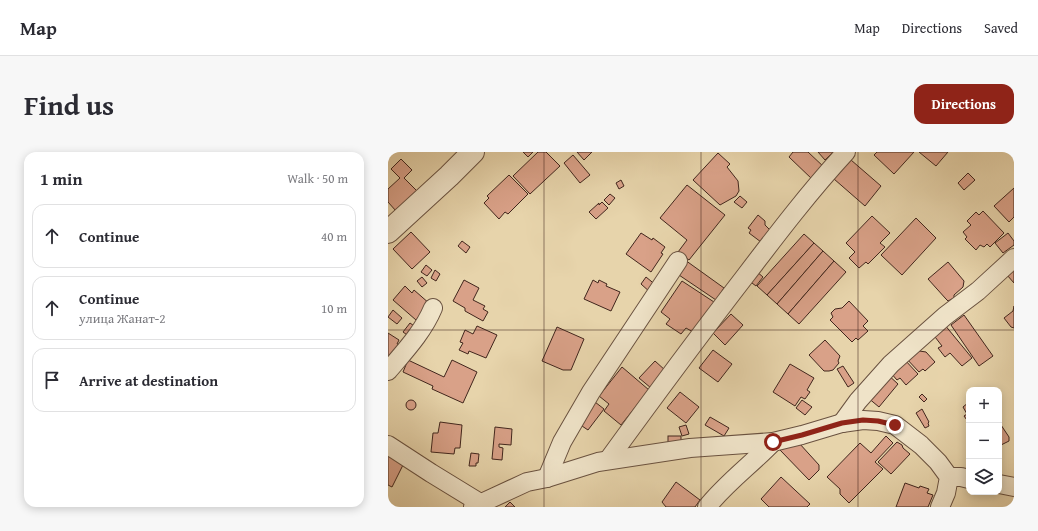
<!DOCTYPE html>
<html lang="en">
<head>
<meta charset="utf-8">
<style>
  :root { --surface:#fff; --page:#f7f7f7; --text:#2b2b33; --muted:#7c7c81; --line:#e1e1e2; --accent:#8f2418 }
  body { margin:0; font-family:"Gentium Book Plus",serif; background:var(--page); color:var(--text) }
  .controls { position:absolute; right:12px; bottom:12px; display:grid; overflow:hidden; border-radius:8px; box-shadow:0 2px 10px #0003 }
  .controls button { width:36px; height:36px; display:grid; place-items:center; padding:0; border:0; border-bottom:1px solid var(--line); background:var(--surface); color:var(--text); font:20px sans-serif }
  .stop { position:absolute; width:12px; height:12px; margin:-9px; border:3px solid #8f2418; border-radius:50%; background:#fff }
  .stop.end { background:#8f2418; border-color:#fff; box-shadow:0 1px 4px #0008 }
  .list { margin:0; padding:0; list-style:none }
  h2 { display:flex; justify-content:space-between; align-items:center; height:52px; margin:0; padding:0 16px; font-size:17px }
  h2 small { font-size:13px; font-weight:400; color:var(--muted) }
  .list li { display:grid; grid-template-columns:26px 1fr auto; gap:12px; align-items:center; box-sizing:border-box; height:64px; margin:0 8px 8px; padding:0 8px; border:1px solid var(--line); border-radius:12px }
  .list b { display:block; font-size:15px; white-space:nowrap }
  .list p { margin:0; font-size:13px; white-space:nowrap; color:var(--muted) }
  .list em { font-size:13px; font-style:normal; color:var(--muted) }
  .icon { flex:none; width:22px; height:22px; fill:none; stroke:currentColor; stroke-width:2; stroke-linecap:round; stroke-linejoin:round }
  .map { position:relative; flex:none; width:626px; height:355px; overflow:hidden; border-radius:12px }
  header { display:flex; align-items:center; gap:24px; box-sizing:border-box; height:56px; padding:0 20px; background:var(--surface); border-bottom:1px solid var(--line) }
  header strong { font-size:19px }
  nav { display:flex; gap:22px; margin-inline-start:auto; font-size:14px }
  .intro { display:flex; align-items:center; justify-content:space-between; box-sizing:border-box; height:96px; padding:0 24px }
  h1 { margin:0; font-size:28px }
  .button { padding:10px 18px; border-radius:12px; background:var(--accent); color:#fff; font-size:14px; font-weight:700 }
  main { display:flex; gap:24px; padding:0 24px }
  aside { flex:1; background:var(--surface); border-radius:12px; box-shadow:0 2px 10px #0003 }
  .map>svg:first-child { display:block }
</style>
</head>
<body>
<header>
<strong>Map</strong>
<nav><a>Map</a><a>Directions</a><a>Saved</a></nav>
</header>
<div class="intro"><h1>Find us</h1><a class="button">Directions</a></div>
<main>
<aside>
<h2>1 min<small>Walk · 50 m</small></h2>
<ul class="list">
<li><svg class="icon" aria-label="ahead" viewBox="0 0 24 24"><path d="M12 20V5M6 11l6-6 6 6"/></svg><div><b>Continue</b></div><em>40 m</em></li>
<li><svg class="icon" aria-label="ahead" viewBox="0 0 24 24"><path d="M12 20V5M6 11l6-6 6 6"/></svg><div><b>Continue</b><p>улица Жанат-2</p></div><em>10 m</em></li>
<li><svg class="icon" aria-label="arrive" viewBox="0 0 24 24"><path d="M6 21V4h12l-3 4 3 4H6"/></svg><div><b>Arrive at destination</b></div></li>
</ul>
</aside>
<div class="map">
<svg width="626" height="355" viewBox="0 0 626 355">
  <rect width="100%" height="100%" fill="#e7d4ab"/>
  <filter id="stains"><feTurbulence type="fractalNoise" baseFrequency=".005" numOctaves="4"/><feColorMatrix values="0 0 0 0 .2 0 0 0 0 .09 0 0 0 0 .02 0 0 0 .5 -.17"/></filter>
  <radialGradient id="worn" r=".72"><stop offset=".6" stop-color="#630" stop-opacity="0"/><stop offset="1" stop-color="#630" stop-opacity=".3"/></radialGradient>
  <g fill="#d9a188" stroke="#41261d">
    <polygon points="135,0 145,0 140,5"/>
    <polygon points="150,0 158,0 172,14 142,42 125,24"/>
    <polygon points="189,0 204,0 196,8"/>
    <polygon points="405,0 420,0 437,16 425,28 401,5"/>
    <polygon points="430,0 445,0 437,8"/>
    <polygon points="489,0 526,0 506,22 486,3"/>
    <polygon points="531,0 560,0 548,14"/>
    <polygon points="330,1 342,12 339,15 350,29 351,39 348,44 332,53 305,28"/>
    <polygon points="185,3 202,23 192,31 176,11"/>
    <polygon points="13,7 24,18 16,26 30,40 8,59 0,50 0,37 12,26 3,17"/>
    <polygon points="463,8 493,34 477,54 446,27"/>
    <polygon points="580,21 587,28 576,38 570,31"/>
    <polygon points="121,23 140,42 120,62 117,60 111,67 96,51 101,46 99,44"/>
    <polygon points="233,28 236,34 231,37 228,31"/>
    <polygon points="299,33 337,63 301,108 290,100 299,88 272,66"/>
    <polygon points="626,36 626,65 621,70 606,54"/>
    <polygon points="222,42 227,46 221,53 216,48"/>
    <polygon points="352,44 359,50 354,56 346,50"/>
    <polygon points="214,50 220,56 208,67 201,60 211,51 211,53"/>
    <polygon points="595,59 616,81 602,95 599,92 596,95 592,93 588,98 577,87 579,85 575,80 583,73 579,69 588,60 591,63"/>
    <polygon points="370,63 377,69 377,73 382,78 373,90 361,81 363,78 360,76"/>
    <polygon points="484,64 502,81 492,91 497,95 480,112 478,110 471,116 461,106 467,100 458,91"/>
    <polygon points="528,66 548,86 514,123 493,103"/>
    <polygon points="23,80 42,100 24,117 5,97"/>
    <polygon points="253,81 264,88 265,86 277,95 273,101 275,102 263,120 238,102"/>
    <polygon points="620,81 626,89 626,93 615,101 607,91"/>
    <polygon points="416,82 426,91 379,143 369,134"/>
    <polygon points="74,89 82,95 78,101 70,94"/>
    <polygon points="426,91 435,99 389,152 379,143"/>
    <polygon points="435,99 446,109 400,162 389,152"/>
    <polygon points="297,108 336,136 328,148 288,121"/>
    <polygon points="446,109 458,120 411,172 400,162"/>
    <polygon points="560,110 576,129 575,135 566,143 566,146 560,149 558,147 540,127"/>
    <polygon points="38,113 44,118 39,124 33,120"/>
    <polygon points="626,117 626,131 619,123"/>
    <polygon points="47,118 52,122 48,129 43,126"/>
    <polygon points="368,119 375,125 368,134 360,128"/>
    <polygon points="34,125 39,131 34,135 29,129"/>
    <polygon points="258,125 269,134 263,141 253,132"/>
    <polygon points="76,128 91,136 85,148 97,154 95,157 100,160 95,169 77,159 77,156 65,149"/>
    <polygon points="205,128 210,131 211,128 219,132 218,134 232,140 223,159 196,147"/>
    <polygon points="294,129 326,150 305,180 298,176 293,182 278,172 282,167 273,160"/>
    <polygon points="17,134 24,141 26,138 42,152 28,168 5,148"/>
    <polygon points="461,149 480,169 475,174 480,179 470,188 468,186 464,190 442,168 445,165 443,161 447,157 454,156"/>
    <polygon points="626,154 626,176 623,175 616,166 625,159"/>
    <polygon points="5,158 14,166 9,172 0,165"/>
    <polygon points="343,162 355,173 337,193 325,181"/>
    <polygon points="576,163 605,204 591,214 563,173"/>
    <polygon points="22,171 29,176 22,185 15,180"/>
    <polygon points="556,172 584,206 574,214 562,201 557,205 550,196 554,194 544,181"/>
    <polygon points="89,174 109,183 98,206 81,199 80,202 71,198 75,191 72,190 77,178 85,182"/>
    <polygon points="169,175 196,187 183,218 175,218 154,209"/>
    <polygon points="0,181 11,188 9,192 14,195 0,208"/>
    <polygon points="437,188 452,204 450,209 451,211 445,218 441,219 436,219 421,203"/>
    <polygon points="325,198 344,212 330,230 311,216"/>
    <polygon points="525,198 538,200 547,210 537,219 535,217 531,220 517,205"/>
    <polygon points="516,207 530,222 518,233 512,226 509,228 502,220"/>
    <polygon points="20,208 56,225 64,208 89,220 75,251 44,237 45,234 15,220"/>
    <polygon points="267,209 278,219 263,236 251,226"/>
    <polygon points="402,212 426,226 419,238 422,240 417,247 413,245 407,254 385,240"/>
    <polygon points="455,214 466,231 460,235 449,217"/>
    <polygon points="234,215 261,238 233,273 216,259 221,252 211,244"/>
    <polygon points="499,222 510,232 491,255 479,245"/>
    <polygon points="292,240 311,255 298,271 279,256"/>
    <polygon points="534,242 539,247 536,250 531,245"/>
    <circle cx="23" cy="253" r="5"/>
    <polygon points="414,248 424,255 417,263 408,256"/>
    <polygon points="207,250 216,257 200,278 191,272"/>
    <polygon points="581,250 581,271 576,264 579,262 575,255"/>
    <polygon points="534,257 541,270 540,271 541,274 537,276 528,261"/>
    <polygon points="322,265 341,276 336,284 317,273"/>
    <polygon points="52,270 74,273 72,296 67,296 66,302 43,300 45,281 50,281"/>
    <polygon points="611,270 621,285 621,289 611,294"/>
    <polygon points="298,273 301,282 294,284 291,275"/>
    <polygon points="107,275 124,277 123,293 111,292 111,295 115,296 114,308 104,307"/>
    <rect x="280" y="284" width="13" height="7"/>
    <polygon points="498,284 505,291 487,310 495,317 461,351 452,342 452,337 439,325 472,291 483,301"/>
    <polygon points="509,290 514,293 515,296 522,302 503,322 490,310"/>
    <polygon points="411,291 431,313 431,318 421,328 392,298"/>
    <polygon points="0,299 15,313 4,335 0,333"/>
    <polygon points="83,301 91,302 90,311 88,311 88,314 81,314"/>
    <polygon points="393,325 422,352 419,355 381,355 373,347"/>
    <polygon points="288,330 312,348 307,355 278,355 274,350"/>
    <polygon points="517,331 531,336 532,334 541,337 539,341 545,343 540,355 508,355"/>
    <polygon points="122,350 127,355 117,355"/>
  </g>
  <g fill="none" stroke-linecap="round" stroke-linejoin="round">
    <defs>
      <g id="minor">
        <path d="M0,219c16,-19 35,-39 45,-63"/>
        <polyline points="454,271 470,249 503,212 557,164 590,139 626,106"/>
        <polyline points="0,293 43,321 92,351"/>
        <path d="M220,308c45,-62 91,-124 138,-185 32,-42 64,-84 100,-123"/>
        <polyline points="561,325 573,325 581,327"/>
        <polyline points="159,326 174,290 203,240 290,109"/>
        <polyline points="611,332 626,335"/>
        <polyline points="85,355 139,330 159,326 210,310 302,296 385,290 414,283 454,271 475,268 490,269 507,273 533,293 550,310 561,325 558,341 552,355"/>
        <path d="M319,355c19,-24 45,-43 66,-65"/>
      </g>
      <polyline id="tertiary" points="0,80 61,24 85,0"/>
    </defs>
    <use href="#minor" stroke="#6a5240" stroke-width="20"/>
    <use href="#tertiary" stroke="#6a5240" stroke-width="24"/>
    <use href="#minor" stroke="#efe3c8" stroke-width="18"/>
    <use href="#tertiary" stroke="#efe3c8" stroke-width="22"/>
  </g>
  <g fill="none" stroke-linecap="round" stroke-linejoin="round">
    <polyline stroke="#8f2418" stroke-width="5" points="385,290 414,283 454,271 475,268 490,269 507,273"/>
  </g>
  <path fill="none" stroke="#41261d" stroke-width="1" stroke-opacity="0.55" d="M156,0v355M313,0v355M470,0v355M0,178h626"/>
  <rect width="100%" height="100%" filter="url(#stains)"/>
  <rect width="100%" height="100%" fill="url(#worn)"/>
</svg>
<div class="controls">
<button>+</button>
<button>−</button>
<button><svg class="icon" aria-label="layers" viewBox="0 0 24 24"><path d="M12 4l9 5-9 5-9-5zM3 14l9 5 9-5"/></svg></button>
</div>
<div class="stop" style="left:385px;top:290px"></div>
<div class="stop end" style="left:507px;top:273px"></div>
</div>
</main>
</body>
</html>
